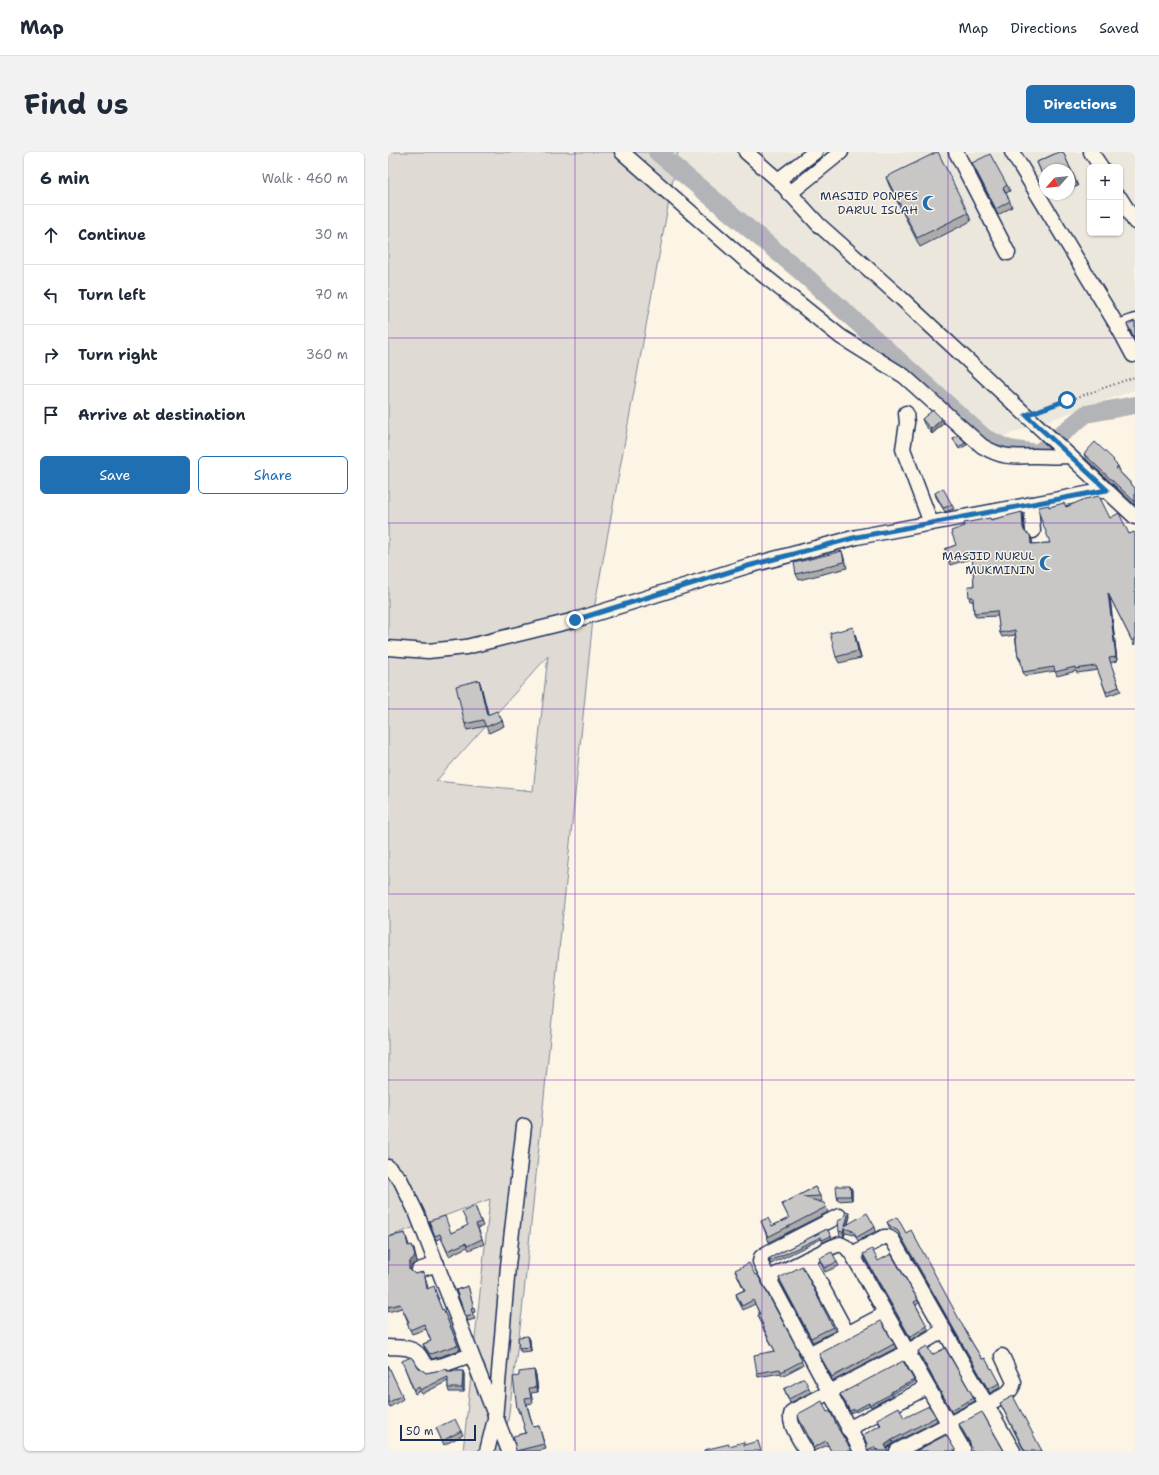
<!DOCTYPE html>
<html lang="en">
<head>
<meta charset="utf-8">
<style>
  :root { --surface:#fff; --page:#f2f2f3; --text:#1f2937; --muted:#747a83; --line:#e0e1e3; --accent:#1f6fb2 }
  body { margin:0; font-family:"Shantell Sans",sans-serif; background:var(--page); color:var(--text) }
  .controls { position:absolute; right:12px; top:12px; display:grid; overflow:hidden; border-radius:6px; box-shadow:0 1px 3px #0004 }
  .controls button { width:36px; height:36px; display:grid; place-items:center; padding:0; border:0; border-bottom:1px solid var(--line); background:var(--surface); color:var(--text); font:20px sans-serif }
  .compass { position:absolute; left:651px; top:12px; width:36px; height:36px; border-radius:50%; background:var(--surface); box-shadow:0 1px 3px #0004; rotate:243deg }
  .scale { position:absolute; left:12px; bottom:10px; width:76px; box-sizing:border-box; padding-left:4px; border:2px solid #1b2f5e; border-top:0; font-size:11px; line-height:14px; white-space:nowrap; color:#1b2f5e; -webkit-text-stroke:3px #fcf5e5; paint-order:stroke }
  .stop { position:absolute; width:12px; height:12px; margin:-9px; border:3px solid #1f6fb2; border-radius:50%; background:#fff }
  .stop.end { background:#1f6fb2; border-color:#fff; box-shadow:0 1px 4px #0008 }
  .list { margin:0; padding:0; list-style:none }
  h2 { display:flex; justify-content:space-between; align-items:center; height:52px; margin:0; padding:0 16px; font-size:17px }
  h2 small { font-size:13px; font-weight:400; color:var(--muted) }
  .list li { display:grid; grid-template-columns:26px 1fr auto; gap:12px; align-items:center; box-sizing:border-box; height:60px; padding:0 16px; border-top:1px solid var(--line) }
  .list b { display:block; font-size:15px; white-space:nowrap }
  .list em { font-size:13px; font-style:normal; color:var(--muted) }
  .actions { display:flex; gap:8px; padding:12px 16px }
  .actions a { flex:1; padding:9px 0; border:1px solid var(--accent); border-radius:6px; text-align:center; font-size:14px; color:var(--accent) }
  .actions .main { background:var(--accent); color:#fff }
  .icon { flex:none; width:22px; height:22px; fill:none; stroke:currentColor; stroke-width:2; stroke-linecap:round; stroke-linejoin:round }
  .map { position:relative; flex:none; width:747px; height:1299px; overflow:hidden; border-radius:6px }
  header { display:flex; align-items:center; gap:24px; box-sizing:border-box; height:56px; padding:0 20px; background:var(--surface); border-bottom:1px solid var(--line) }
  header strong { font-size:19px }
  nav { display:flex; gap:22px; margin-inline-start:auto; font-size:14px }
  .intro { display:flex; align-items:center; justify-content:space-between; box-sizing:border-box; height:96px; padding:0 24px }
  h1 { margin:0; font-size:28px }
  .button { padding:10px 18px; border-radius:6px; background:var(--accent); color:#fff; font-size:14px; font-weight:700 }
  main { display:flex; gap:24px; padding:0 24px }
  aside { flex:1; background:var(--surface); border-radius:6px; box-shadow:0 1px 3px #0004 }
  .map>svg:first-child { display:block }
</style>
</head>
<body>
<header>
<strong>Map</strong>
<nav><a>Map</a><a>Directions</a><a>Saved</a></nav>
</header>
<div class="intro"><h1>Find us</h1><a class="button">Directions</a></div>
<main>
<aside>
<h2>6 min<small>Walk · 460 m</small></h2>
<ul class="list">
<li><svg class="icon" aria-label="ahead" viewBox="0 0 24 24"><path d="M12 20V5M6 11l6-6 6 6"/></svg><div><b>Continue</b></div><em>30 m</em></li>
<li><svg class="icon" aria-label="left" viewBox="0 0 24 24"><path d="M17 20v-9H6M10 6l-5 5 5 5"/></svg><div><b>Turn left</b></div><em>70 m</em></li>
<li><svg class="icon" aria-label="right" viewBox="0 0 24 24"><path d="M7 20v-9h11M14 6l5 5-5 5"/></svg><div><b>Turn right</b></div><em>360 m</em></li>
<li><svg class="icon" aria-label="arrive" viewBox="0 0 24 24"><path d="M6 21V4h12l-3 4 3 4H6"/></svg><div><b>Arrive at destination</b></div></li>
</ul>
<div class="actions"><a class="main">Save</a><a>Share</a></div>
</aside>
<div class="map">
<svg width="747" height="1299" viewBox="0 0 747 1299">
  <rect width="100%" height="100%" fill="#fcf5e5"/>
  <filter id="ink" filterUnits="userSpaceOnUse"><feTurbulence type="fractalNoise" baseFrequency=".025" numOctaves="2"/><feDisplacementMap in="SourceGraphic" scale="8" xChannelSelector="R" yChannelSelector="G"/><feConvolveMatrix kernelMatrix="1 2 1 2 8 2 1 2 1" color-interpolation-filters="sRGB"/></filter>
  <g filter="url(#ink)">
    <path fill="#ece7dc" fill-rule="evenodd" d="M290,0h457v238l-137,48 -322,-271zM702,15h30v66h-30zM657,18h24v24h-24z"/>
    <path fill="#dfdbd4" stroke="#7d8599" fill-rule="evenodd" d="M0,0h290l-84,457 -72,703 -18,139h-41l27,-252 -102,38zM160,504l-15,135 -97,-10z"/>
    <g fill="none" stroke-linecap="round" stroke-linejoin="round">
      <polyline stroke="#b2b4b8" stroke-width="18" points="269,0 412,119 597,286 621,297 650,301 698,262 747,253"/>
      <defs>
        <g id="minor">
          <path d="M234,0l130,114 89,71 63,39 78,70c20,12 30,11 52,10 12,0 24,1 36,0"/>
          <polyline points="358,0 390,28 430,72 514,147 747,365"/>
          <polyline points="568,0 620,101"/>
          <polyline points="624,0 730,175 745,203"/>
          <polyline points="703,0 713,15"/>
          <polyline points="390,28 427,0"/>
          <polyline points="401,42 453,0"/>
          <polyline points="732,46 747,70"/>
          <polyline points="730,175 747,169"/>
          <polyline points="518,261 519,271 515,297 543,371"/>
          <polyline points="643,352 645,379"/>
          <polyline points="0,496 40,499 78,495 187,468 360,414 469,385 719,338"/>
          <polyline points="0,1015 12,1027 29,1062 121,1299"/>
          <polyline points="451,1064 379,1101 373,1105 372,1110 473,1299"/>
          <polyline points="464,1102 496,1085 500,1085 504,1087 625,1299"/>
          <polyline points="419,1107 460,1183"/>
          <polyline points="31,1118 49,1112"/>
          <polyline points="381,1126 444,1095 452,1092 458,1095 464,1102 576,1299"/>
          <path d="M0,1195c11,1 24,-1 31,8 4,5 5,10 10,13l14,-3 28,-10"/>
          <polyline points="421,1202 497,1162"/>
          <polyline points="460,1277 539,1235"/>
          <polyline points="99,1299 107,1267 120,1114 136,974"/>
          <path d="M418,1299c-5,-10 -21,-31 -13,-40l114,-59 37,-22"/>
          <path d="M509,1299l108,-56c5,-4 8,-7 9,-13l-12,-26"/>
        </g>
      </defs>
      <use href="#minor" stroke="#1b2f5e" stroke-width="17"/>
      <polyline stroke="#1b2f5e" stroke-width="2" stroke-dasharray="1 3" stroke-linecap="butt" points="650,259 747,225"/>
      <use href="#minor" stroke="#fcf5e5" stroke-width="14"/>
    </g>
    <g fill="#acabaa" stroke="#1b2f5e">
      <polygon points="671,0 675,0 690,34 681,37 681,18 657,18 657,30 649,10"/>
      <polygon points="584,11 619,33 622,39 618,41 624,55 610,63"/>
      <polygon points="498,25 580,61 583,69 532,95 501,33"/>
      <polygon points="662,42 671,42 664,45"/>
      <polygon points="747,169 747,189 742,180 739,172"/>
      <polygon points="534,267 554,267 556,271 544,282 536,272"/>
      <polygon points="565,286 578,291 579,293 571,297"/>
      <polygon points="696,302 727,311 732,319 732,320 747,336 747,353 698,307"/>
      <polygon points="547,341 564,353 566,357 557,360 548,345"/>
      <polygon points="661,355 678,355 722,366 741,382 747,381 747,492 746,493 722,445 729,509 722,511 733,539 719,544 710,518 689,521 688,519 669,524 667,519 637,524 635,520 633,509 632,509 630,505 627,483 614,485 612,481 610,464 588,465 586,461 585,449 582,449 581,445 586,434 585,406 562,413 557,397 568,393 603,368 635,364 637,380 644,387 644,392 662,391"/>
      <polygon points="454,399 459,416 411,428 408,422"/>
      <polygon points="467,482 473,506 451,511 448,505"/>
      <polygon points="91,528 93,534 100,563 114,568 116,574 101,581 98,574 79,578 77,572"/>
      <polygon points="462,1034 464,1038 464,1048 450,1049 449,1044"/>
      <polygon points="427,1035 432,1044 434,1049 430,1050 438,1055 440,1060 381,1090 373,1069 384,1074 401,1066 394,1052"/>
      <polygon points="87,1054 95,1074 90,1076 96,1092 81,1098 79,1095 61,1104 53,1086 48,1088 41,1069 63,1081 80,1074"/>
      <polygon points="462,1064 460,1072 487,1075 488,1079 470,1089 467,1083 457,1081 456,1085 452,1084 451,1079"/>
      <polygon points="499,1070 518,1081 583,1189 594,1207 603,1217 612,1231 613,1235 602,1241 511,1083 502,1077"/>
      <polygon points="439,1077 444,1086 435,1090 433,1087 383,1112 380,1107"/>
      <polygon points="17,1081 21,1093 26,1097 29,1110 24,1113 23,1118 27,1122 36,1120 40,1136 49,1143 51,1147 50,1148 54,1158 55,1157 72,1198 44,1207 37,1197 35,1192 43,1189 38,1177 24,1182 19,1171 20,1170 14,1156 0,1160 0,1085"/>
      <polygon points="475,1102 490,1109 530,1148 531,1151 528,1153 540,1177 523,1188 476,1105"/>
      <polygon points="431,1106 449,1110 451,1114 437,1120"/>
      <polygon points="347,1118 367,1123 411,1200 412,1203 411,1204 415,1213 394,1224 393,1221 370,1225 369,1221 387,1199 375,1177 374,1173 370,1163 372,1163 367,1152 355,1158 349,1146 348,1142 356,1138"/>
      <polygon points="391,1126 445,1175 447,1179 425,1190 392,1130"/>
      <polygon points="80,1134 87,1160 84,1161 87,1167 80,1169 68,1138"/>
      <polygon points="140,1184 142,1188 143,1199 133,1200 131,1196"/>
      <polygon points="506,1192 508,1196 445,1229 433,1205 431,1202"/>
      <polygon points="530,1199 586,1246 587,1249 564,1261 531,1203"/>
      <polygon points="14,1209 31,1216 38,1221 59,1217 59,1219 75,1219 76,1222 76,1240 61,1240 60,1236 60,1229 34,1242 32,1239 27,1242"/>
      <polygon points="0,1213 15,1247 2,1255 0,1252"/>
      <polygon points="146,1218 148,1223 150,1240 143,1241 145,1251 139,1252 145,1275 151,1274 158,1297 151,1299 128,1299 138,1281 133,1261 131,1261 129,1256 131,1224"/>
      <polygon points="526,1228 527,1230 504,1242 504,1244 483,1255 482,1253 468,1260 467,1259 462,1261 452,1242"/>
      <polygon points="421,1236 423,1240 402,1251 396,1237"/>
      <polygon points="612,1251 654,1299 636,1299"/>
      <polygon points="439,1260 451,1278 464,1299 443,1299 440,1293 426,1299 425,1293 411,1267"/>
      <polygon points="548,1265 549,1269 505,1291 499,1297 500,1299 480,1299 479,1293 475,1283 492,1274 489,1267"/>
      <polygon points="571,1272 616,1299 583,1296 583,1294 572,1276"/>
      <polygon points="48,1276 73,1279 75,1283 56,1293"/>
    </g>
    <g fill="#8c8b8b" stroke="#1b2f5e">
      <polygon points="554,267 556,271 544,282 543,277"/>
      <polygon points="730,314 732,319 730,321 728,316"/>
      <polygon points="634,360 635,364 637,380 635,376"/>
      <polygon points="642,383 644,387 645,396 643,392"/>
      <polygon points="720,441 722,445 729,509 728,505"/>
      <polygon points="465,475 467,482 473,506 470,499"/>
      <polygon points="91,528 93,534 102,569 99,563"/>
      <polygon points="462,1034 464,1038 464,1048 463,1044"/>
      <polygon points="461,1060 462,1064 458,1077 457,1074"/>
      <polygon points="456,1076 457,1081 456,1085 455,1080"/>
      <polygon points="24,1093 29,1110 24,1113 23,1117 23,1121 21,1117 21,1112"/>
      <polygon points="140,1184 142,1188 143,1199 142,1195"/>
      <polygon points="146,1218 148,1223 150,1240 148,1235"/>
      <polygon points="75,1219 76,1222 76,1240 74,1236"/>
      <polygon points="504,1288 505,1291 498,1297 497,1293"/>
    </g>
    <g fill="#c8c7c6" stroke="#1b2f5e">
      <polygon points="549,0 550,0 580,61 529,86 498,25"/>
      <polygon points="671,0 675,0 687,27 681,30 681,18 657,18 657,29 649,10"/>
      <polygon points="602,2 619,33 615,36 622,49 608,57 584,11"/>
      <polygon points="747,169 747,184 746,185 739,172"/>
      <polygon points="545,258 554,267 543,277 534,267"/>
      <polygon points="570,283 578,291 570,295 565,286"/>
      <polygon points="707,290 726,308 725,309 730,314 728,316 747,336 747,350 696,302"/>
      <polygon points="555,336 564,353 555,356 547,341"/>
      <polygon points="711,344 722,366 731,361 741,382 746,380 747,381 747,488 744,489 720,441 728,505 721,506 731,535 718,540 708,514 687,517 687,515 667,520 666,515 635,520 632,505 630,505 627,478 612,481 609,459 586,461 585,445 581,445 580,434 586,434 584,401 561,409 557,397 568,393 563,379 577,374 576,371 602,366 603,368 634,360 635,376 637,380 642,383 643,392 662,391 651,361 651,355 661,353 661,355 676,351 678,355 697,347"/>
      <polygon points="454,399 456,410 408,422 406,411"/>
      <polygon points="465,475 470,499 448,505 442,481"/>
      <polygon points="91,528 99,563 109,559 114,568 98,575 95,568 77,572 68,534"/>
      <polygon points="448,1034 462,1034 463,1044 449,1044"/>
      <polygon points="427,1035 432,1044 415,1045 436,1051 438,1055 380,1085 373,1069 380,1066 384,1074 401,1066 394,1052"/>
      <polygon points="87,1054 93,1070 88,1072 94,1087 79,1094 78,1091 59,1099 52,1082 47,1084 41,1069 57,1064 63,1081 80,1073 74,1060"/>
      <polygon points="458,1059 461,1060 457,1074 479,1061 487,1075 469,1085 465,1079 456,1076 455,1080 451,1079 450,1069 456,1065"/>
      <polygon points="509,1065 518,1081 523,1078 583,1189 594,1207 597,1206 603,1217 604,1216 612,1231 600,1237 510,1079 501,1073 499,1070"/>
      <polygon points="439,1077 443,1084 434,1088 433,1085 382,1109 380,1107"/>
      <polygon points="17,1081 20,1094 24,1093 27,1105 23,1108 21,1112 21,1117 27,1122 36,1120 39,1137 46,1134 49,1143 48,1143 54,1158 55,1157 70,1193 42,1202 35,1192 43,1189 36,1172 22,1178 19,1171 21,1170 12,1152 0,1155 0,1085"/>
      <polygon points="484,1097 490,1109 503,1102 530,1148 526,1150 539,1174 522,1185 475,1102"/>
      <polygon points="444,1100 449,1110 436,1116 431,1106"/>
      <polygon points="361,1111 367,1123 369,1122 411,1200 410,1200 414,1209 393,1220 392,1217 369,1221 366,1203 387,1199 374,1173 375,1173 370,1163 372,1162 365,1148 354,1154 348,1142 357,1138 347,1118"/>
      <polygon points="414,1114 445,1175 423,1186 391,1126"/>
      <polygon points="80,1134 86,1156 83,1157 85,1163 78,1165 68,1138"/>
      <polygon points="493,1169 506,1192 444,1225 431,1202 458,1188 463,1186 466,1183"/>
      <polygon points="140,1184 142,1195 131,1196 130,1185"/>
      <polygon points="539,1194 544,1203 557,1196 586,1246 563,1258 530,1199"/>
      <polygon points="23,1205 31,1216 38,1221 59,1217 59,1219 75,1219 74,1236 60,1236 60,1225 32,1238 31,1235 26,1238 14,1209"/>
      <polygon points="515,1209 526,1228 503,1240 503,1242 482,1253 481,1251 467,1258 466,1257 462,1259 452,1242"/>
      <polygon points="0,1213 14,1243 0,1251"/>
      <polygon points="146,1218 148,1235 141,1236 143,1246 137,1247 145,1275 151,1274 156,1292 128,1299 127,1291 125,1284 138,1281 131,1256 129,1256 125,1225 131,1224 131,1220"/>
      <polygon points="416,1226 421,1236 401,1247 396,1237"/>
      <polygon points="625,1244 654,1299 637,1299 612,1251"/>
      <polygon points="434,1249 439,1260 442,1259 451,1278 464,1299 443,1299 438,1289 425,1296 424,1291 411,1267 410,1262"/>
      <polygon points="541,1254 548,1265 504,1288 497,1293 500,1299 490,1299 489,1297 488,1298 486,1295 479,1298 479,1292 475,1283 493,1273 489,1267 511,1255 516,1266"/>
      <polygon points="594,1260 616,1299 582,1299 583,1296 582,1291 571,1272"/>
      <polygon points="67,1267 73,1279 54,1289 48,1276"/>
      <polygon points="558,1283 568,1299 528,1299"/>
      <polygon points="370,1289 373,1299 316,1299 316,1298 341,1292 341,1294 356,1290 356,1293"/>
    </g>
  </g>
  <g fill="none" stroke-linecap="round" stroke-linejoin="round" filter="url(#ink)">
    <polyline stroke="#1f6fb2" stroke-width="5" points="187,468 360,414 469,385 719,338 638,263 679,248"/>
  </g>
  <path fill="none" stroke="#7b2cbf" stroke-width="1" stroke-opacity="0.55" d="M187,0v1299M374,0v1299M560,0v1299M0,186h747M0,371h747M0,557h747M0,742h747M0,928h747M0,1113h747"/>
  <defs>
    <symbol id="mosque-bare" viewBox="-9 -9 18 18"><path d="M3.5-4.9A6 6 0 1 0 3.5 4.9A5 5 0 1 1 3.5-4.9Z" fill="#1f6fb2" stroke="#fcf5e5" stroke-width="2.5" paint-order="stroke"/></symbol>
  </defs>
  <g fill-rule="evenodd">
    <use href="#mosque-bare" x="531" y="40" width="22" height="22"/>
    <use href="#mosque-bare" x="648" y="400" width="22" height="22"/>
  </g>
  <g text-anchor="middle" stroke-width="3" stroke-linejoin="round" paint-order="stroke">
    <g font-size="12" fill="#1b2f5e" stroke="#fcf5e5" text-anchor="end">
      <text x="530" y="48">MASJID PONPES<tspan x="530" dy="14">DARUL ISLAH</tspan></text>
      <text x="647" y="408">MASJID NURUL<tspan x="647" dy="14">MUKMININ</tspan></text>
    </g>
  </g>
</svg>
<div class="controls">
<button>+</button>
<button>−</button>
</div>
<svg class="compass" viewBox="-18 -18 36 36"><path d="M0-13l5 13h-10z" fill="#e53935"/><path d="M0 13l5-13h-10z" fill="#747a83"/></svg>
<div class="scale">50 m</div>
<div class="stop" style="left:679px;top:248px"></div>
<div class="stop end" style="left:187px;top:468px"></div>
</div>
</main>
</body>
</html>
